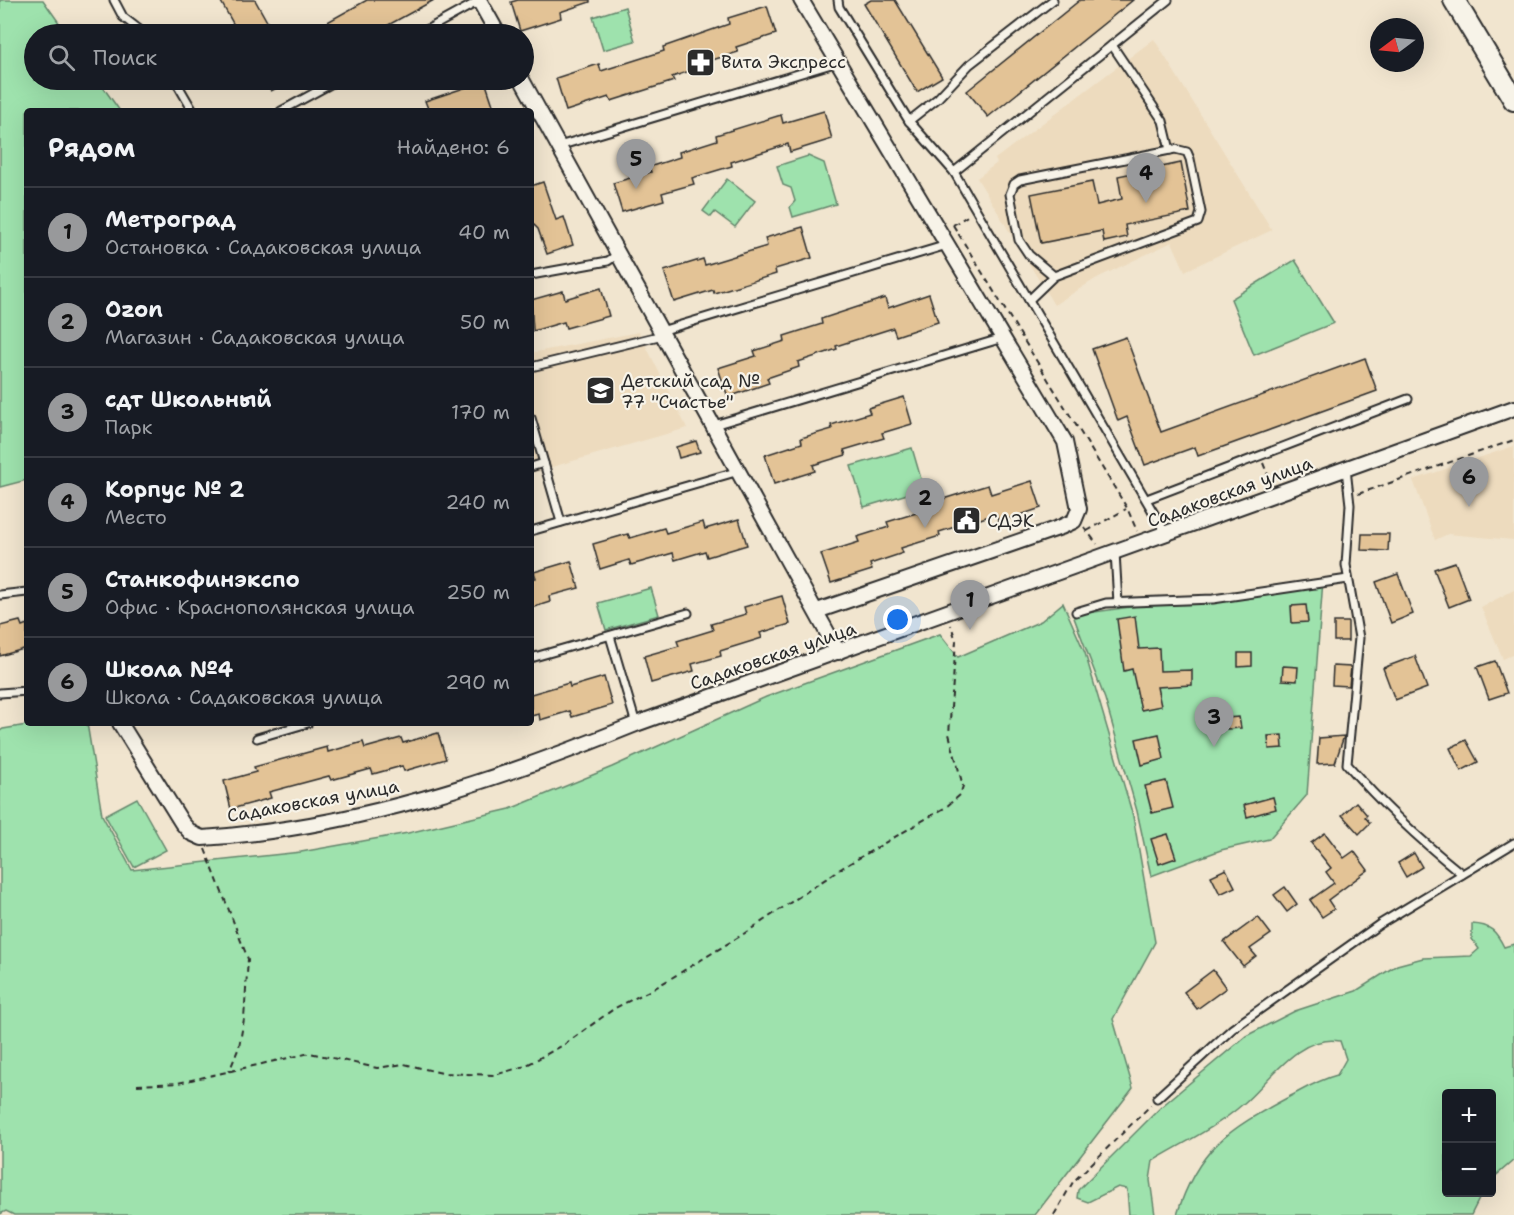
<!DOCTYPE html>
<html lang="ru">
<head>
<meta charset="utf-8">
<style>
  :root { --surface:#171b24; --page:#242831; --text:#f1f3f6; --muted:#9ea1a6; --line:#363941; --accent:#98999b }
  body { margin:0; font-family:"Shantell Sans",sans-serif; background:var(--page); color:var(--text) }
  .controls { position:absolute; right:18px; bottom:18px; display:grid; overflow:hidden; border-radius:6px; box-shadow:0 6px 24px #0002 }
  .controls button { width:54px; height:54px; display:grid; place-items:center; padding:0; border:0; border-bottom:2px solid var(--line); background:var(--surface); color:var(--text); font:30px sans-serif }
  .compass { position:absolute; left:1370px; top:18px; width:54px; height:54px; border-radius:50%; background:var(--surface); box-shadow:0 6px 24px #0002; rotate:254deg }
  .you { position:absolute; left:898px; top:620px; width:21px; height:21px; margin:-15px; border:4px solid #fff; border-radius:50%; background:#1a73e8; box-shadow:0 0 0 9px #1a73e833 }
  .badge { display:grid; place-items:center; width:39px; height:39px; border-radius:50%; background:var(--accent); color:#111; font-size:20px; font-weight:700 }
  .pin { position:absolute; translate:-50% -50px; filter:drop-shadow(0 2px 3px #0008) }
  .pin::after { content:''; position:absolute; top:32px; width:21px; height:18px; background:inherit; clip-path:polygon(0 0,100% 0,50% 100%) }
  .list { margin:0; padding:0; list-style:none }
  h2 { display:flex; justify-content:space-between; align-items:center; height:78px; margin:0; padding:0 24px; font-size:26px }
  h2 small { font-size:20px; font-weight:400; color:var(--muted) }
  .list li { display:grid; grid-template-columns:39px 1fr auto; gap:18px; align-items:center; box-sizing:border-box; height:90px; padding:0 24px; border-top:2px solid var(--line) }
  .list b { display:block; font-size:22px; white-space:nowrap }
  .list p { margin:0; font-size:20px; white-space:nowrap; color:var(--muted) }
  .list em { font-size:20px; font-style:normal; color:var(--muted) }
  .icon { flex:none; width:33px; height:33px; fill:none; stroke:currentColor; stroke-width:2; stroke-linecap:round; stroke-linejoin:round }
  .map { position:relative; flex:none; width:1514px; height:1215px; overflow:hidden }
  .search { position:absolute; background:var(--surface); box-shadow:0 6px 24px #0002; left:24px; top:24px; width:510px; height:66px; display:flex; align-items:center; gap:15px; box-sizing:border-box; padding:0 21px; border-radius:33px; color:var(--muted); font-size:22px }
  .panel { position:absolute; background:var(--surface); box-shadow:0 6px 24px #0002; left:24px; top:108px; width:510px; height:618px; border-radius:6px }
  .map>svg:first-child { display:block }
</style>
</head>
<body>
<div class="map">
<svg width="1514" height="1215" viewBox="0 0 1514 1215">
  <rect width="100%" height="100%" fill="#f1e5cf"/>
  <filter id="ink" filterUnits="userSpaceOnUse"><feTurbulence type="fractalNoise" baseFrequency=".0167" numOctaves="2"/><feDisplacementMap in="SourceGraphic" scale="12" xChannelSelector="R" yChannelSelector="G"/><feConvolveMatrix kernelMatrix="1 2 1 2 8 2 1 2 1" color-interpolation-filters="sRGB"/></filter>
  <g filter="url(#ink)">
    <g fill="#eddbbe">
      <polygon points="1154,39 1272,230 1185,271 1172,242 1097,278 1054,305 977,178 997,163 995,159"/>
      <polygon points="639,332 687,428 531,473 531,353"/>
      <polygon points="1514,446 1514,540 1448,534 1435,540 1413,480"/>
      <polygon points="1514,590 1514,654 1503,659 1481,607"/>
    </g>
    <g fill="#9ee2ad" stroke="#64866c" stroke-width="1.5">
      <polygon points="0,0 43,0 67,34 34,34 34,80 98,80 120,111 27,111 27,480 0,487"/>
      <polygon points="625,7 635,41 603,50 593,17"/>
      <polygon points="808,156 824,163 836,204 793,217 790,207 795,201 791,188 783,185 777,166"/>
      <polygon points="727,179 755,201 735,227 715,212 711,217 703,211"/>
      <polygon points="1295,260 1334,323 1254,355 1231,299"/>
      <polygon points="912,448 924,489 864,507 851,466"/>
      <polygon points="1323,580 1307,795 1269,839 1221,850 1151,876 1137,811 1105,699 1073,615"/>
      <polygon points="651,588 659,615 606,630 598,603"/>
      <polygon points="1063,603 1085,653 1133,816 1155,942 1113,1019 1133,1088 1035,1215 14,1215 6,1211 0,1214 0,731 3,729 39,723 87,723 102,815 132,870 301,852 408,833 510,809 612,767 766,697 940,634 958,657 1041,621"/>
      <polygon points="137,798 166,850 134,867 105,815"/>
      <path d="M1472,924c19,1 24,7 32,23l10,-3v216l-22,19v-85h-46v98l36,1 -11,22h-294c20,-66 52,-86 110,-117 17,-9 31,-18 50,-23l9,-16 -6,-18c-42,-7 -69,39 -97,63 -26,23 -60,39 -90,57l-3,19 5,35h-26l-2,-26 -9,-2 -30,15 -11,-4 1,-8 83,-83 85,-71 49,-25 61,-20 41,-26 26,-7 48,-2 8,-7 -7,-10z"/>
    </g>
    <g fill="#e3c396" stroke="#2b2b2b" stroke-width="1.5">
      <polygon points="220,0 255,0 274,34 239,34"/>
      <polygon points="367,0 434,0 372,34 306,34"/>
      <polygon points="518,0 590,0 590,2 560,12 561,18 520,31 511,2"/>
      <polygon points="871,0 895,0 942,77 917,92 864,4"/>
      <polygon points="1080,0 1133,0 988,117 967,91"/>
      <polygon points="767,6 776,34 736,47 738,52 709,61 710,64 672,77 674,81 611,101 609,97 566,111 556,78 599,64 601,71 664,51 663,47 729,24 728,18"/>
      <polygon points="265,80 292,80 271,91"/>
      <polygon points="485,81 495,111 429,111 425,101"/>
      <polygon points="824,111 832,139 790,152 788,144 731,162 732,166 692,178 694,184 662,193 664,200 622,212 613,183 651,172 649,167 680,157 679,152 717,140 716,135 781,115 783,123"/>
      <polygon points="1181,163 1190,212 1125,225 1127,237 1104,242 1102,231 1041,243 1031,194 1092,182 1097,205 1109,202 1122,199 1118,176"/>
      <polygon points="543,182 556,220 564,217 573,245 547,254 538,229 531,222 531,186"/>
      <polygon points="803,227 812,258 775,269 776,274 714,293 713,290 674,302 664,271 703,259 705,265 767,246 765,238"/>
      <polygon points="601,288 609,316 566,328 564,322 533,331 531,300 563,291 565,299"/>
      <polygon points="929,294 938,322 896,336 893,328 836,346 837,349 798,362 799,367 767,378 769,383 728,397 718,368 756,356 754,351 785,341 784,336 822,324 821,319 885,298 888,308"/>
      <polygon points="1126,337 1161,432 1365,358 1377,391 1198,456 1195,447 1145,465 1127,417 1118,421 1092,349"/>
      <polygon points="904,397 912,424 882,433 884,438 844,450 846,455 813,465 815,471 774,484 765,455 802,443 801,438 832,429 831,425 870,413 868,408"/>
      <polygon points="696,441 700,452 679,458 676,447"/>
      <polygon points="1032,481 1041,508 999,522 996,514 939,532 940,536 901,548 903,553 870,564 872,570 831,583 821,554 859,542 857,537 889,527 887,522 926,510 924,505 988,485 991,494"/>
      <polygon points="739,519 747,545 707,557 705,551 675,560 673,553 631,565 629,560 600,569 593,544 628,534 630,538 664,528 666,533 703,522 705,529"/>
      <polygon points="1362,534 1389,534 1388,551 1361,550"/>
      <polygon points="571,561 579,588 549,596 550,602 531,608 531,579 536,578 534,572"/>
      <polygon points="1455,562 1469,599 1449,607 1434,569"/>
      <polygon points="1398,574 1413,614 1391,623 1376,582"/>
      <polygon points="782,596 790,624 760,633 762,638 720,651 721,656 692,664 694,671 651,683 644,656 679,646 677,641 713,630 711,624 746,614 744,607"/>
      <polygon points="1306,605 1308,622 1292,623 1291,606"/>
      <polygon points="1135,616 1139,649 1159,648 1160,671 1192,670 1192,685 1157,687 1161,706 1141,710 1132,669 1124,671 1117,619"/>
      <polygon points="20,621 22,626 27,624 27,648 0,656 0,626"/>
      <rect x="1334" y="622" width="14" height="19"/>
      <polygon points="1238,653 1252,653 1252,666 1238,667"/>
      <polygon points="1415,656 1427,688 1395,700 1383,668"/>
      <polygon points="1495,661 1507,693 1489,699 1477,667"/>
      <polygon points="1283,666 1298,667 1297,681 1282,680"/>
      <polygon points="1333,666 1351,667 1349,686 1332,685"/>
      <polygon points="604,677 612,705 572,717 570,711 540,720 539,714 531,716 531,694 569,683 570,687"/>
      <polygon points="1239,717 1241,728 1227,729 1226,718"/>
      <polygon points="438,733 446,759 404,771 402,766 373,774 371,769 331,780 329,776 269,792 271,798 231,809 224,781 256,772 254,767 327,747 328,752 363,742 365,748 401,738 403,743"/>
      <polygon points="1159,734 1164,759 1142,765 1136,739"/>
      <polygon points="1282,735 1283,748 1269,749 1268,736"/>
      <polygon points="1344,736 1335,763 1317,764 1319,738"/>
      <polygon points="1466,740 1478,762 1461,771 1450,748"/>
      <polygon points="1166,781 1173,808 1152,813 1145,786"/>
      <polygon points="1273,797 1276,809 1247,817 1244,805"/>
      <polygon points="1356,802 1367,815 1365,817 1370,823 1359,834 1342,815"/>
      <polygon points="1325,833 1344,858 1354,851 1368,870 1328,900 1334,909 1322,917 1310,900 1334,883 1326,872 1331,868 1311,843"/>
      <polygon points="1168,834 1176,858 1159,864 1151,839"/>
      <polygon points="1414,853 1422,867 1406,877 1398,863"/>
      <polygon points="1226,869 1235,887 1220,894 1211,876"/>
      <polygon points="1285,887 1297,904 1287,912 1274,895"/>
      <polygon points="1258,917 1271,934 1250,949 1256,956 1243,966 1224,942"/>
      <polygon points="1213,970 1226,988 1197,1009 1184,992"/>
    </g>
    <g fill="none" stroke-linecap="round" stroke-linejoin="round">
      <defs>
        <g id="service">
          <polyline points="114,0 123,17 145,34"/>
          <polyline points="838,0 839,7 909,121 954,172 1166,534"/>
          <polyline points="419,34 479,1"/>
          <polyline points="1112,45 1163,121 1170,150"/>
          <polyline points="175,80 193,111"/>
          <polyline points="281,111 338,80"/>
          <polyline points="909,121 938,98 969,65 1053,0"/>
          <polyline points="559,146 838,62"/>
          <polygon points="1175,149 1187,152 1190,159 1201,212 1198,222 1054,276 1029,255 1019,240 1010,194 1014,184 1020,180"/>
          <polyline points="954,172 1168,0"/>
          <polyline points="531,275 608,261 618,254"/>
          <polyline points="1029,300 1054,276"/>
          <polyline points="661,331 947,245"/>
          <polyline points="531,367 663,335"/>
          <polyline points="531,418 561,522"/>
          <polyline points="714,425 1003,338"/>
          <polyline points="531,467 544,463"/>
          <path d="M1346,469l4,36 -4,60 13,73 -12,126c35,41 73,76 115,110"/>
          <polyline points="1147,499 1408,399"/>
          <polyline points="531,531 739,471"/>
          <polyline points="1115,552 1118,603"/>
          <polyline points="0,595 27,592"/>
          <polyline points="1076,612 1106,603 1213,599 1348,579"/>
          <polyline points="610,636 636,724"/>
          <polyline points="531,658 688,613"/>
          <polyline points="0,693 27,691"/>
          <polyline points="257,738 308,723"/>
          <polyline points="1157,1098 1232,1029 1380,924 1514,843"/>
        </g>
        <g id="minor">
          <polyline points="479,0 498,34"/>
          <polyline points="801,0 1065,442 1079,509 1074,521 1061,527 817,611"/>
          <polyline points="522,80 838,652"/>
          <path d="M120,723l62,100 9,10 11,5c150,-9 296,-58 434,-114l878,-316"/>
        </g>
        <polyline id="secondary" points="1454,0 1514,100"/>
      </defs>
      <use href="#service" stroke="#2b2b2b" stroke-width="11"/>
      <use href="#minor" stroke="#2b2b2b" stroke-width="18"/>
      <use href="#secondary" stroke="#2b2b2b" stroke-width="24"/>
      <g stroke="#2b2b2b" stroke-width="2" stroke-dasharray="6 4.5" stroke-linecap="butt">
        <polyline points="953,225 1127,508 1137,531"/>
        <polyline points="953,225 969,215"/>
        <polyline points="1263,463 1270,480"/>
        <polyline points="1358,494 1514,440"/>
        <polyline points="1084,527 1097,544"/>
        <polyline points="1087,531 1126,509"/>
        <polyline points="205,849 248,959 244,1019 239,1047 229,1072"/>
        <polyline points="137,1085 178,1083 310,1053 377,1068 404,1064 442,1073 495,1075 525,1066 565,1044 615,1008 655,988 742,935 842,868 946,807 960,795 963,786 949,734 956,641 951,625"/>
        <polyline points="1054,1215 1073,1182 1151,1105"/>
      </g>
      <use href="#service" stroke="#f7f3e8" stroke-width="7"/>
      <use href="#minor" stroke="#f7f3e8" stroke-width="14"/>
      <use href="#secondary" stroke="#f7f3e8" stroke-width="20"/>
    </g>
  </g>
  <defs>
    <symbol id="pharmacy-square" viewBox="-11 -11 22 22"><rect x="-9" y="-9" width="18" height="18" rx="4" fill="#2b2b2b" stroke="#f7f3e8"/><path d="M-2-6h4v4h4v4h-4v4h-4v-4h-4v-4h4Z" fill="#fff"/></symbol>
    <symbol id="school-square" viewBox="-11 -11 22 22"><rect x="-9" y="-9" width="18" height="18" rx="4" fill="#2b2b2b" stroke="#f7f3e8"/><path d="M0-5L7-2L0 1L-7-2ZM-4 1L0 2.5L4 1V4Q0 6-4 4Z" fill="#fff"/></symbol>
    <symbol id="civic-square" viewBox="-11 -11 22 22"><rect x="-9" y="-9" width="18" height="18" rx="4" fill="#2b2b2b" stroke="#f7f3e8"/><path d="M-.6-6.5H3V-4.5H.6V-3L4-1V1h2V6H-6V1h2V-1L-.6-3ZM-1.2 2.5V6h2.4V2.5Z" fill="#fff"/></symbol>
  </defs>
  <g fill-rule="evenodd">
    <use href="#pharmacy-square" x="684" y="46" width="33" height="33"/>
    <use href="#school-square" x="584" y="374" width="33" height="33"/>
    <use href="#civic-square" x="950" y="504" width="33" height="33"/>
  </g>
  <g text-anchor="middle" stroke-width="4.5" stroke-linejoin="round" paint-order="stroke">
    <g font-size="18" fill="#2b2b2b" stroke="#f7f3e8" text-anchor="start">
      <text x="721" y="68">Вита Экспресс</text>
      <text x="621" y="387">Детский сад №<tspan x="621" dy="21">77 "Счастье"</tspan></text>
      <text x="987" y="527">СДЭК</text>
    </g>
    <g font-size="18" fill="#2b2b2b" stroke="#f7f3e8">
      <text transform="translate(1230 492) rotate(-20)" y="6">Садаковская улица</text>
      <text transform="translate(773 656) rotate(-19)" y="6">Садаковская улица</text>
      <text transform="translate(313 801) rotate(-10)" y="6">Садаковская улица</text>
    </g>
  </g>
</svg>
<div class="controls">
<button>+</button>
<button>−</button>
</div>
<svg class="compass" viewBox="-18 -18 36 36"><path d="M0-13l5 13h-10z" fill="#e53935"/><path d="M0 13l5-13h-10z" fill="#9ea1a6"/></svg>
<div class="you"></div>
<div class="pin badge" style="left:970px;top:630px">1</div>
<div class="pin badge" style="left:925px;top:528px">2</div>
<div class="pin badge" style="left:1214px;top:747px">3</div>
<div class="pin badge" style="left:1146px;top:203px">4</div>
<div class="pin badge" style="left:636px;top:189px">5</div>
<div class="pin badge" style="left:1469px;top:507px">6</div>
<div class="search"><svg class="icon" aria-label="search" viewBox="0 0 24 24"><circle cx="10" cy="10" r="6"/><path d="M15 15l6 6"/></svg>Поиск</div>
<section class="panel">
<h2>Рядом<small>Найдено: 6</small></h2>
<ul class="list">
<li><span class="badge">1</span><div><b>Метроград</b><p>Остановка · Садаковская улица</p></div><em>40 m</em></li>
<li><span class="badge">2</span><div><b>Ozon</b><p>Магазин · Садаковская улица</p></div><em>50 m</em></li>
<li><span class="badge">3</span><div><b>сдт Школьный</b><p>Парк</p></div><em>170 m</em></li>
<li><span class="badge">4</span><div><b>Корпус № 2</b><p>Место</p></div><em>240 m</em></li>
<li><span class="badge">5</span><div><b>Станкофинэкспо</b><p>Офис · Краснополянская улица</p></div><em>250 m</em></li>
<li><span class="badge">6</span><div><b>Школа №4</b><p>Школа · Садаковская улица</p></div><em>290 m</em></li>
</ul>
</section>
</div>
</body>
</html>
